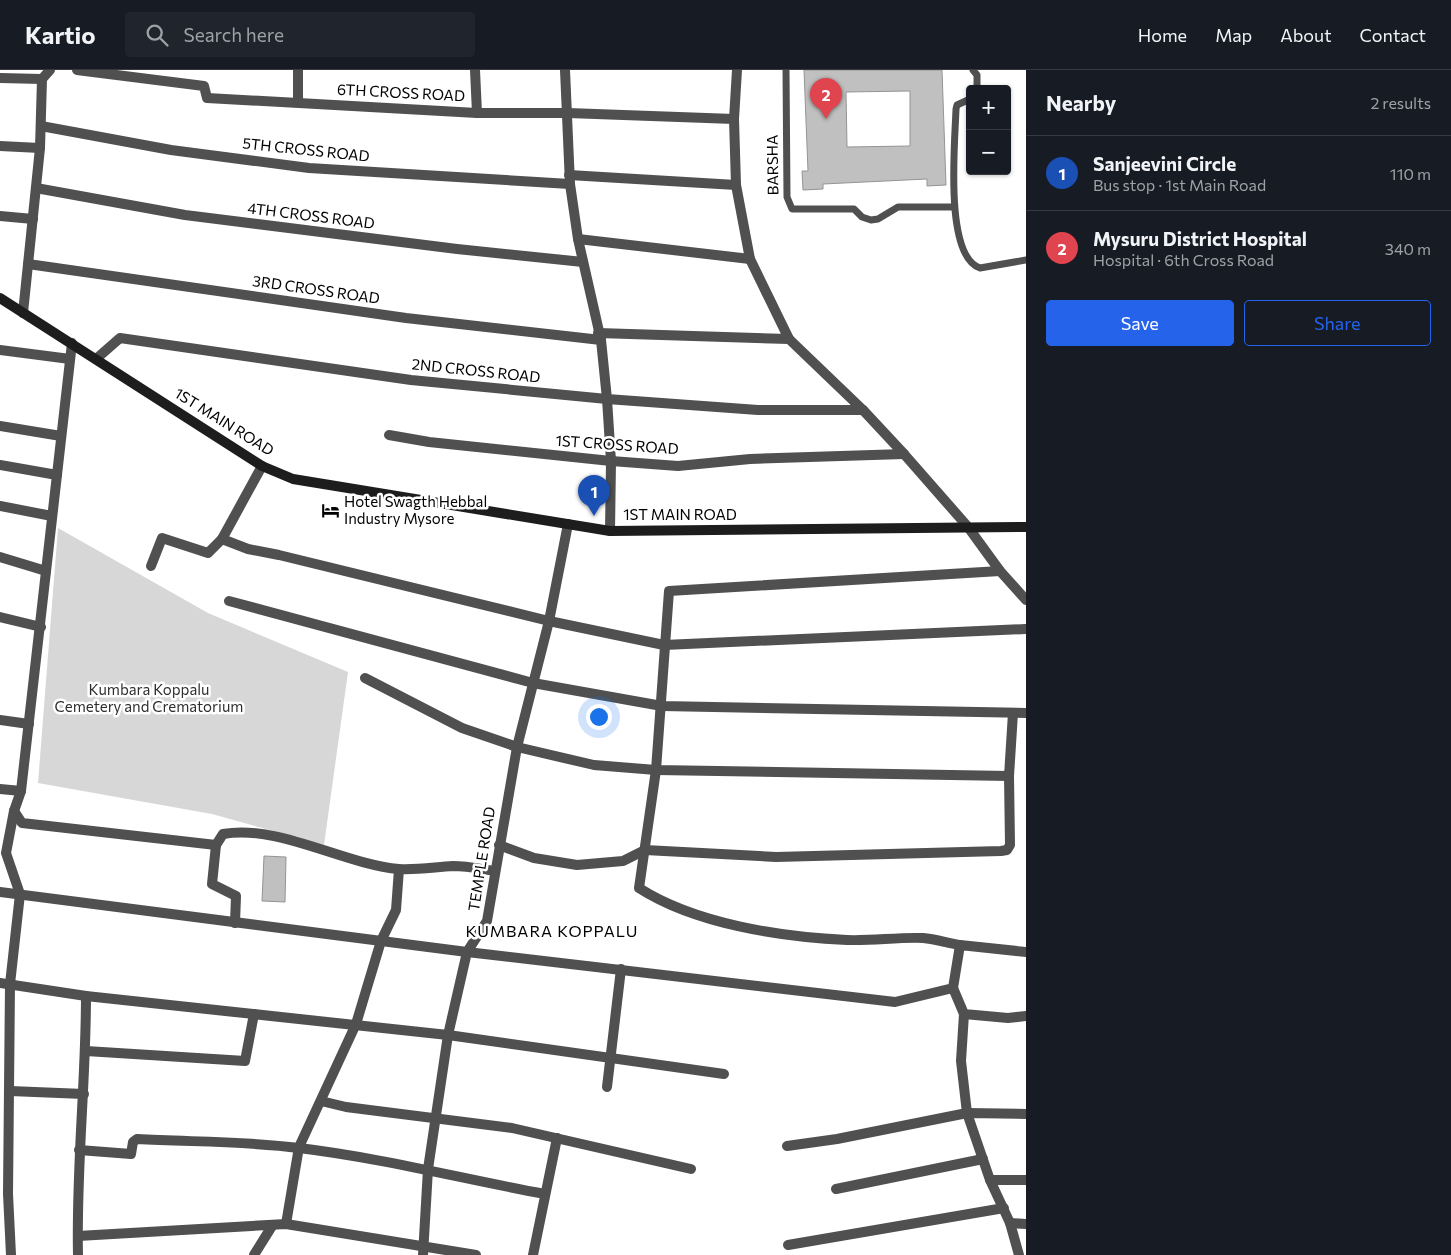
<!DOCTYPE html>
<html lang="en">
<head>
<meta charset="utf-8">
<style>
  :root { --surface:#171b24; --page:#20242c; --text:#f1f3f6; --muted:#9ea1a6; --line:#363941; --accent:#2563eb }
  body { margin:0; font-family:Commissioner,sans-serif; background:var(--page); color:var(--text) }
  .controls { position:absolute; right:15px; top:15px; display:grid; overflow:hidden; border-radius:5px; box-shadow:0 1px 4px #0004 }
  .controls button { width:45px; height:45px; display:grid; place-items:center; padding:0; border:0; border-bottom:1px solid var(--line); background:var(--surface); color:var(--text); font:25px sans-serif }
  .you { position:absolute; left:598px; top:646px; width:18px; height:18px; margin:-12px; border:4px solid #fff; border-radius:50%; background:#1a73e8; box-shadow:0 0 0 8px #1a73e833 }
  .badge { display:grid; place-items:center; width:32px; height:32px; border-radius:50%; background:var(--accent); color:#fff; font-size:16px; font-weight:700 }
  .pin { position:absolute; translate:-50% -41px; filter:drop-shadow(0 1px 2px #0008) }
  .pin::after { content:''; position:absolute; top:26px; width:18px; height:15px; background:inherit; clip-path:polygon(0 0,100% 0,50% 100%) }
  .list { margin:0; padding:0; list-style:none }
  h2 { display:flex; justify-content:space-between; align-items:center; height:65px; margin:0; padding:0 20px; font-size:21px }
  h2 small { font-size:16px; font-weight:400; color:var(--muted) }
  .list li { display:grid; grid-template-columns:32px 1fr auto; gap:15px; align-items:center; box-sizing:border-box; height:75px; padding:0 20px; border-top:1px solid var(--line) }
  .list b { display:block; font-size:19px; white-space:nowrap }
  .list p { margin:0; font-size:16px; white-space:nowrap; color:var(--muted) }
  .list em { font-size:16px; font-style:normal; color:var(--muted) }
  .actions { display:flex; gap:10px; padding:15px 20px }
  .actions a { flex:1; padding:11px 0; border:1px solid var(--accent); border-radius:5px; text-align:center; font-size:18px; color:var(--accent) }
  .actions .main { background:var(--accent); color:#fff }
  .icon { flex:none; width:28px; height:28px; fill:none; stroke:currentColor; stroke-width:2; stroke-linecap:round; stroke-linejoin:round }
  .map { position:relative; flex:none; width:1026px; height:1185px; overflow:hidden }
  header { display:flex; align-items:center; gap:30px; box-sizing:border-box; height:70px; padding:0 25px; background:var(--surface); border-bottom:1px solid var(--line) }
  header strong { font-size:24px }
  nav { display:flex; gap:28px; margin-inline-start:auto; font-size:18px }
  .search { width:350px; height:45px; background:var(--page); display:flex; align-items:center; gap:12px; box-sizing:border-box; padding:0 18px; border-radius:5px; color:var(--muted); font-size:19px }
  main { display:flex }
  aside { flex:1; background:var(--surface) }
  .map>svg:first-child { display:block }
</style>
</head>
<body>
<header>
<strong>Kartio</strong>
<div class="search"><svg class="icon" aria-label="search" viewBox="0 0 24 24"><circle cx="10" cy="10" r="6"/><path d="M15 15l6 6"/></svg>Search here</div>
<nav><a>Home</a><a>Map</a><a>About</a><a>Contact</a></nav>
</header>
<main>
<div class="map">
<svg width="1026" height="1185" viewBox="0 0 1026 1185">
  <rect width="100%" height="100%" fill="#fff"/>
  <polygon fill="#d7d7d7" points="58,458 208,543 348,602 324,775 212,744 38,713"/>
  <g fill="#c0c0c0" stroke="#949494" fill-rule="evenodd">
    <path d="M804,0h138l4,115 -19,1v-7l-104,5v5l-20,1 -1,-19h6zM910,21v55l-63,1 -1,-55z"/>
    <polygon points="264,786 286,787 285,832 262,831"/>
  </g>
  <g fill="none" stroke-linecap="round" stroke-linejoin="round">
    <g stroke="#505050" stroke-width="7">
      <polyline points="786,0 787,127 792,139 854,139 862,147 871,150 878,149 898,137 954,137"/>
      <polyline points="973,0 977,5 977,19"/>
      <path d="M970,29l-13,6 -1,4c-1,33 -12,147 24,159l46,-8"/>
    </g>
    <g stroke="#505050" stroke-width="10">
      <polyline points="77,0 204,16 207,28 477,43 568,43 734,49"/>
      <polyline points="298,0 298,32"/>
      <polyline points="475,0 477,43"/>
      <polyline points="565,0 570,114 578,169 601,270 607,329 611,391 610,461"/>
      <polyline points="737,0 734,49 736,115 750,189 789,269 863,340 904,384 968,457 1000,501 1026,530"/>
      <polyline points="0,8 42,9"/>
      <polyline points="41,56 171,80 309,98 570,114"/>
      <polyline points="0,76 40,78"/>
      <polyline points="569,105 736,115"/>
      <polyline points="36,118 185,145 457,179 583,192"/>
      <polyline points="0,146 33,149"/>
      <polyline points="578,169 750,189"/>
      <polyline points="28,194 406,248 601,270"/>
      <polyline points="23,243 40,78 42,9 50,0"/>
      <polyline points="598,263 789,269"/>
      <polyline points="0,280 70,289"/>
      <polyline points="96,289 120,268 411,310 607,329 758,340 863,340"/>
      <polyline points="0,356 61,366"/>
      <polyline points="389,365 429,372 611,391 678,396 750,389 904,384"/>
      <polyline points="0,395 57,405"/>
      <polyline points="262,396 222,469 248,479 279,485 549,551 664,575 1026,559"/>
      <polyline points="0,436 52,446"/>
      <polyline points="0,487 46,501"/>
      <polyline points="151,496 162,468 208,483 222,469"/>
      <polyline points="229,531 533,613 662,636 1026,643"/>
      <polyline points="0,547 41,557"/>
      <polyline points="365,608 462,658 517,677 594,695 656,700 1009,706 1013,643"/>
      <polyline points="0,650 29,654"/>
      <polyline points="0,719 21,721"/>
      <polyline points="14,741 22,753 216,775 212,814 236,826 235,853"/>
      <path d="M216,775l7,-11c55,-10 120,30 176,35 18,1 36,-2 54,-3 14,0 28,3 42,5"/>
      <polyline points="499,775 534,788 577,795 623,791 645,780 776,787 1001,781 1007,780 1010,775 1009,706"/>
      <polyline points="0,822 467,882 895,932 953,918 960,875 1026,882"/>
      <path d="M960,875c-12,-2 -25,-6 -37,-7 -25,-1 -51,3 -76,2 -66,-3 -152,-16 -208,-52l17,-118 13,-179 331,-20"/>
      <polyline points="0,913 86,926 448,965 724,1004"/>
      <polyline points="953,918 964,944 1008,948 1026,946"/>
      <polyline points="964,944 961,991 967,1043 990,1110 1010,1153 1019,1185"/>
      <polyline points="86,981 245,991 254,944"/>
      <polyline points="607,1017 621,899"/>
      <polyline points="10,1021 84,1024"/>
      <polyline points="321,1031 346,1037 512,1058 691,1099"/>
      <polyline points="787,1076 837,1069 967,1043 1026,1044"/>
      <path d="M79,1080l52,4 2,-12 4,-3c53,3 109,2 162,9 83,10 164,31 246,46"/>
      <polyline points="990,1110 1026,1110"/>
      <polyline points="836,1119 983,1089"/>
      <polyline points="1010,1153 1026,1154"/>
      <polyline points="286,1154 299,1077 356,954 381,871 396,840 399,799"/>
      <polyline points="78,1166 286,1154 476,1185"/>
      <polyline points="788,1175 1004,1138"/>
      <polyline points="11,1185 8,1124 10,914 20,824 6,783 14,741 21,721 72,273"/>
      <path d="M78,1185c-2,-87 8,-173 8,-259"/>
      <polyline points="254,1185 272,1156"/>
      <polyline points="423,1185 428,1099 448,965 467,882 487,851 517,677 549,551 568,454"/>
      <polyline points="533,1185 557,1068"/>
    </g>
    <polyline stroke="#1d1d1d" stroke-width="10" points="0,228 262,396 293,409 610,461 1026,457"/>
  </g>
  <defs>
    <symbol id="hotel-bare" viewBox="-9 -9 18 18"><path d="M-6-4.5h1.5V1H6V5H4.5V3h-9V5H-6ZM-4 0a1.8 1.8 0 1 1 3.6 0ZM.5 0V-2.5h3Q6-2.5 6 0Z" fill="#000" stroke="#fff" stroke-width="2.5" paint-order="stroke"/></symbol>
  </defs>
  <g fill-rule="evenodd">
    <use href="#hotel-bare" x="318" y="428" width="25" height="25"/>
  </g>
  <g text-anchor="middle" stroke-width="5" stroke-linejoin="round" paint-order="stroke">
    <g font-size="15" fill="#000" stroke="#fff">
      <text transform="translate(401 23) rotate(3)" y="5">6TH CROSS ROAD</text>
      <text transform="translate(306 80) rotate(6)" y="5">5TH CROSS ROAD</text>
      <text transform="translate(773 95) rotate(-91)" y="5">BARSHA</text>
      <text transform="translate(311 146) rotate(7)" y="5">4TH CROSS ROAD</text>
      <text transform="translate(316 220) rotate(8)" y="5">3RD CROSS ROAD</text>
      <text transform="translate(476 301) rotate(6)" y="5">2ND CROSS ROAD</text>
      <text transform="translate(224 352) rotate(32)" y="5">1ST MAIN ROAD</text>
      <text transform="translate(617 375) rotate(4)" y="5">1ST CROSS ROAD</text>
      <text x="680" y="450">1ST MAIN ROAD</text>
      <text transform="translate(482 789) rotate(-81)" y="5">TEMPLE ROAD</text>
    </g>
    <g font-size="15" fill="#000" stroke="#fff" text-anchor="start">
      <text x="344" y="437">Hotel Swagth Hebbal<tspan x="344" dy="17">Industry Mysore</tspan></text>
    </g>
    <g font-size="15" fill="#2e2e2e" stroke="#fff">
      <text x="149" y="625">Kumbara Koppalu<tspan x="149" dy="17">Cemetery and Crematorium</tspan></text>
    </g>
    <g font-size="16" letter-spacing="1" fill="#000" stroke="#fff">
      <text x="552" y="867">KUMBARA KOPPALU</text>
    </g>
  </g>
</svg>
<div class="controls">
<button>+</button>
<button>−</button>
</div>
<div class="you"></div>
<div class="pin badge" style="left:594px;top:446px;background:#1a4fb4">1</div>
<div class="pin badge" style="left:826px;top:49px;background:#e0444e">2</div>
</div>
<aside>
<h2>Nearby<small>2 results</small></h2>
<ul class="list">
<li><span class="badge" style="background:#1a4fb4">1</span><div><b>Sanjeevini Circle</b><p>Bus stop · 1st Main Road</p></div><em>110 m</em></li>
<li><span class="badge" style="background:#e0444e">2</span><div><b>Mysuru District Hospital</b><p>Hospital · 6th Cross Road</p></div><em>340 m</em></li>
</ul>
<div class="actions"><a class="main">Save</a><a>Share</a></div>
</aside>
</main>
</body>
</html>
